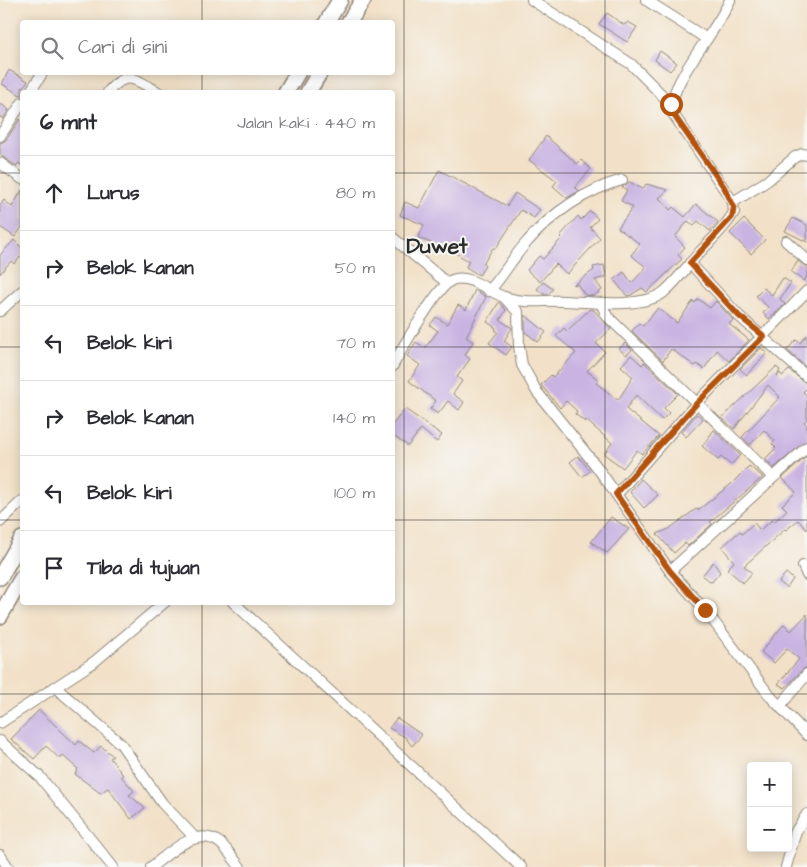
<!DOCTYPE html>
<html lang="id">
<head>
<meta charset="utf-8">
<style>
  :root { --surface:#fff; --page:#f2f2f3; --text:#2b2b33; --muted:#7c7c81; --line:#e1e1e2 }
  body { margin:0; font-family:"Architects Daughter",sans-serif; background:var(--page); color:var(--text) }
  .controls { position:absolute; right:15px; bottom:15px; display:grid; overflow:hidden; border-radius:5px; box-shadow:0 2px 12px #0003 }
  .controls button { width:45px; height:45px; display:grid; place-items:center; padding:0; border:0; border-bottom:1px solid var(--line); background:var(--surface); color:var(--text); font:25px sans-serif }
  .stop { position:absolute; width:15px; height:15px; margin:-11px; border:4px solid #b45309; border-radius:50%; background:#fff }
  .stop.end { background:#b45309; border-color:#fff; box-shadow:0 1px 5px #0008 }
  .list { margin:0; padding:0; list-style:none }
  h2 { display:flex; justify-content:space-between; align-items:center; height:65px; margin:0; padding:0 20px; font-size:21px }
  h2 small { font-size:16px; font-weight:400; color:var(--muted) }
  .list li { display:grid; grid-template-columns:32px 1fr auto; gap:15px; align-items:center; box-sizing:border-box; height:75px; padding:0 20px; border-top:1px solid var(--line) }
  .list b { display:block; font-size:19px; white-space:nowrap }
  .list em { font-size:16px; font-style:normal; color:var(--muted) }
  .icon { flex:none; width:28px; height:28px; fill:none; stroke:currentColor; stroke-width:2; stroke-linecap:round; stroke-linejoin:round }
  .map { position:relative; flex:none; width:807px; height:867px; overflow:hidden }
  .search { position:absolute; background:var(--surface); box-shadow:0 2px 12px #0003; left:20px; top:20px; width:375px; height:55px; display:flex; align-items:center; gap:12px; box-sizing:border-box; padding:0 18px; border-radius:5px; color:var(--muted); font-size:19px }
  .panel { position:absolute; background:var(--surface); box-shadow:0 2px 12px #0003; left:20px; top:90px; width:375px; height:515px; border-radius:5px }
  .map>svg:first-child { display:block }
</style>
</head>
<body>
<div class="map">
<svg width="807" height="867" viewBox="0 0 807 867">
  <rect width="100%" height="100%" fill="#f6f6f2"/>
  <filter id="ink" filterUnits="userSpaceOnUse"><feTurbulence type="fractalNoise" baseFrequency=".02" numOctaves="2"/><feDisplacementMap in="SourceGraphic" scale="10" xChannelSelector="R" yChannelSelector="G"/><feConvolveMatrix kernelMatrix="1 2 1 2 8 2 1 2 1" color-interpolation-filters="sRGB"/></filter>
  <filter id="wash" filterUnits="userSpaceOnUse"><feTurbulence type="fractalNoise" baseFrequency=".0096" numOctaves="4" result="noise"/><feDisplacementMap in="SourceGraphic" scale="20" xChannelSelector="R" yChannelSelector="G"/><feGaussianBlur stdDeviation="1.12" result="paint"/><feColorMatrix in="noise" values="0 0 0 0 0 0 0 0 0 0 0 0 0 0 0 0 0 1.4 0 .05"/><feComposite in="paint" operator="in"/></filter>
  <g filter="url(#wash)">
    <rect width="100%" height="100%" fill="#f2e1c8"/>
    <g id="blocks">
      <g fill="#c9b3e2">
        <polygon points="607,13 624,25 628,22 637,27 627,42 599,24"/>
        <polygon points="660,51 677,63 670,71 655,60"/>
        <polygon points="9,70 28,81 22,88 22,96 2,84"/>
        <polygon points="0,103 9,110 3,119 0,117"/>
        <polygon points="20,119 22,121 22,166 19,163 16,166 0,155 0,143 6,140"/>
        <polygon points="546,136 577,164 581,160 591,169 575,187 579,191 567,198 553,186 557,181 529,160"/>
        <polygon points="439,170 507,206 515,193 540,210 534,218 521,210 496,248 493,248 483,264 485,266 479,275 466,267 469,261 450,250 418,238 424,225 400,215 405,202 419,208"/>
        <polygon points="629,182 643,189 646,184 668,190 659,198 670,210 673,207 685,217 696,204 718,222 710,231 698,221 694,226 688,221 675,237 685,247 678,255 682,259 647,292 642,288 631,295 627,296 614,280 624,272 632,283 646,267 631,255 640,244 618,228 633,207 621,201 627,190 622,187"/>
        <polygon points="22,190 22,227 15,237 0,227 0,206 4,200 12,207"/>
        <polygon points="590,211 598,219 590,227 600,238 567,274 556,264 540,282 527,270 539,256 543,259 562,238 560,236 578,216 581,220"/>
        <polygon points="793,218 807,225 807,242 785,231"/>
        <polygon points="744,219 765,240 751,254 730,233"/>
        <polygon points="14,240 22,248 22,255 14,264 11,261 0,274 0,255"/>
        <polygon points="798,261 807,267 807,276 804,281 791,272"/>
        <polygon points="604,265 606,277 595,280 602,290 593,296 585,295 577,284 573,285 594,270 593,267"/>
        <polygon points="783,278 791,283 780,299 785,304 769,319 763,313 768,307 756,296 764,288 772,295"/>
        <polygon points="543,282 553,289 548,294 543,294 537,289"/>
        <polygon points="475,290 486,297 466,337 473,342 465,355 470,359 457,377 462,381 453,394 464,402 459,410 448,401 438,414 430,409 436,401 409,381 420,365 407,356 416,342 425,348 438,331 430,325 436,317 447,324 458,305 466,310"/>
        <polygon points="698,299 710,308 716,301 733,320 729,324 749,340 729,361 717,350 704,369 697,364 695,366 671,349 663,361 632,331 639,323 643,326 658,308 677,323 693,301 695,303"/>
        <polygon points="499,302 506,310 500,320 512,328 504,341 512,347 506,355 489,343 498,332 495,330 496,328 487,322"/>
        <polygon points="590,309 594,310 611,329 596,343 605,352 587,371 599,380 596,383 618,400 633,377 621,366 631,355 642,365 644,362 678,394 664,408 669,413 662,420 636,395 626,409 659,436 642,454 637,450 623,468 604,454 612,443 586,420 585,422 575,414 577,411 566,401 560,408 541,385 551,375 553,377 576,353 556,336 564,328 567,331"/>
        <polygon points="525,315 546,332 538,342 525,332"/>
        <polygon points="807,335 807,368 787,350 796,340 800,343"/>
        <polygon points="625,343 632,350 626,355 619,349"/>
        <polygon points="761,348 767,353 747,375 740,369"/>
        <polygon points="776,367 780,370 777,376 780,373 782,376 789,370 807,384 807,388 803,392 807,395 807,419 804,422 807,425 807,440 774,468 765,459 776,448 772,444 775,441 764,430 750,445 742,437 780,397 768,385 734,429 722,418"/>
        <polygon points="405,409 442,435 437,442 421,429 408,446 392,435 392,425"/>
        <polygon points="697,414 703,419 686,437 681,432"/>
        <polygon points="714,430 740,455 731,465 721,457 718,460 702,446"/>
        <polygon points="578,456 590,471 582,477 570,462"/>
        <polygon points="807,456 807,530 798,520 786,530 785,529 744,566 752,573 743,583 727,569 734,562 722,547 740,531 742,534 754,523 760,530 772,520 774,522 787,510 782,505 796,492 782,478"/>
        <polygon points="749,466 763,477 710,522 712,524 688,546 685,543 674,553 657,534 669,529 696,509 698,510 730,485"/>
        <polygon points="641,479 658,495 644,508 630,492"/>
        <polygon points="611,517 629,529 607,553 591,542"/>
        <polygon points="713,562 720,572 712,582 702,576"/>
        <polygon points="786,573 793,579 787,588 779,582"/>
        <polygon points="807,614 807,667 802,670 785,688 778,684 799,659 787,649 774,663 761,652 784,624 791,631"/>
        <polygon points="39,710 76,745 79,741 94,753 101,746 113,756 110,758 123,775 121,776 134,791 129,795 145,808 131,819 108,788 100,793 75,774 78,769 63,756 60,759 46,746 34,759 11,739"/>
        <polygon points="397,718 422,735 412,746 405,737 389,728"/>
      </g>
    </g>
  </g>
  <g filter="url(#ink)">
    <use href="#blocks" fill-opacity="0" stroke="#8e867a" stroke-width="1"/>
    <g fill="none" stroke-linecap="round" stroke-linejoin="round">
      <defs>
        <g id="minor">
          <polyline points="532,0 631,64 671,104"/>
          <polyline points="646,0 707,39"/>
          <polyline points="30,92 43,72"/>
          <path d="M108,92c19,-23 28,-12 50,0"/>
          <polyline points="0,136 22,103"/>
          <polyline points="0,163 22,179"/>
          <polyline points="733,202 767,181 795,157 802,154 807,155"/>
          <polyline points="392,237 447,283"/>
          <polyline points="786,241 807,260"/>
          <polyline points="690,263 739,316 807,377"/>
          <path d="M489,291c14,-15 24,-34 38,-49 25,-29 59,-52 95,-62"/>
          <polyline points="504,297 518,312 519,346 522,365 537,392 597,467 670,571 705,610 770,696 807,735"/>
          <polyline points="601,303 607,316 773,477"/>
          <polyline points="0,311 22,291"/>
          <path d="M392,367c9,-17 46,-81 60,-87 17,-7 37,12 52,17 21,7 40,3 60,4 26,1 79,8 100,-9 14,-12 24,-27 36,-40 11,-12 26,-25 34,-40l-1,-10 -55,-81 -6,-9 -1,-8c11,-39 43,-68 59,-104"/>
          <polyline points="617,494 697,403 807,291"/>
          <polyline points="0,522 22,501"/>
          <polyline points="803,566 807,575"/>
          <polyline points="670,571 807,447"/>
          <polyline points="233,602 521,867"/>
          <polyline points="55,687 121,744 162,803 195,838"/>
          <polyline points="780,706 807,674"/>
          <polyline points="0,723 94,662 165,602"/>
          <polyline points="0,741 40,777 113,867"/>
          <polyline points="0,855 8,867"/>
          <path d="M151,867c18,-13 45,-42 69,-24 7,6 14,16 20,24"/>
          <polyline points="786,867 796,831 807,814"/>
        </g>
        <g id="highway">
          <polyline points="327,22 340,0"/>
          <polyline points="349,22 363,0"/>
          <polyline points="286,92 298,72"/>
          <polyline points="308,92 320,72"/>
          <polyline points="0,577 22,539"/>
          <polyline points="0,616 22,578"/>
        </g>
      </defs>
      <use href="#minor" stroke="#8e867a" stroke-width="12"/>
      <use href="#highway" stroke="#8e867a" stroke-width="18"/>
      <use href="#minor" stroke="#fff" stroke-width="10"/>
      <use href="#highway" stroke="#fff" stroke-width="15"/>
    </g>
  </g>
  <g fill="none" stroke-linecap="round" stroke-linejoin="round" filter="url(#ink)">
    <polyline stroke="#b45309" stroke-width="6" points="671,104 672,112 678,121 724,187 734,207 732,217 690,263 739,316 764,336 697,403 616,494 670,571 705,610"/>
  </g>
  <path fill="none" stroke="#2b2b2b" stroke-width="1" stroke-opacity="0.55" d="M202,0v22M404,0v867M605,0v867M202,72v20M0,173h22M392,173h415M0,347h22M392,347h415M0,520h22M392,520h415M202,602v265M0,694h807"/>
  <g text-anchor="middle" stroke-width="4" stroke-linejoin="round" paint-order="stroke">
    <g font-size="21" font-weight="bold" fill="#2b2b2b" stroke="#f6f6f2">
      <text x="437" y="253">Duwet</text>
    </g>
  </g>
</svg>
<div class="controls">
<button>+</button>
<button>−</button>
</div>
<div class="stop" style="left:671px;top:104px"></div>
<div class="stop end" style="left:705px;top:610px"></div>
<div class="search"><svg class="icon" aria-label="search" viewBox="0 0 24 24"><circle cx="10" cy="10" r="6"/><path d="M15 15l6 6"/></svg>Cari di sini</div>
<section class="panel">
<h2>6 mnt<small>Jalan kaki · 440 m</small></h2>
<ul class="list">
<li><svg class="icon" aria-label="ahead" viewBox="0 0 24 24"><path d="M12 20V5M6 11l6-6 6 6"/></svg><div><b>Lurus</b></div><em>80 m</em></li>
<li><svg class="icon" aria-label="right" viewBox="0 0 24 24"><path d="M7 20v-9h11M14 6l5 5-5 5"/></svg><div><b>Belok kanan</b></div><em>50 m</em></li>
<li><svg class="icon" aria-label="left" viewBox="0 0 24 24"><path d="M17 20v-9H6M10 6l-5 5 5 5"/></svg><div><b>Belok kiri</b></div><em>70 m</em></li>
<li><svg class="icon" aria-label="right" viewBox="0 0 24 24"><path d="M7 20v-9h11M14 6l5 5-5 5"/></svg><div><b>Belok kanan</b></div><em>140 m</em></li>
<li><svg class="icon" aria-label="left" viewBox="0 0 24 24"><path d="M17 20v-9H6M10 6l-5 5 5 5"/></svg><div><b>Belok kiri</b></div><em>100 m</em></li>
<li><svg class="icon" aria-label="arrive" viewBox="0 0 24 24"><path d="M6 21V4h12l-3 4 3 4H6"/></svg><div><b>Tiba di tujuan</b></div></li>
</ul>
</section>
</div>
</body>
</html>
